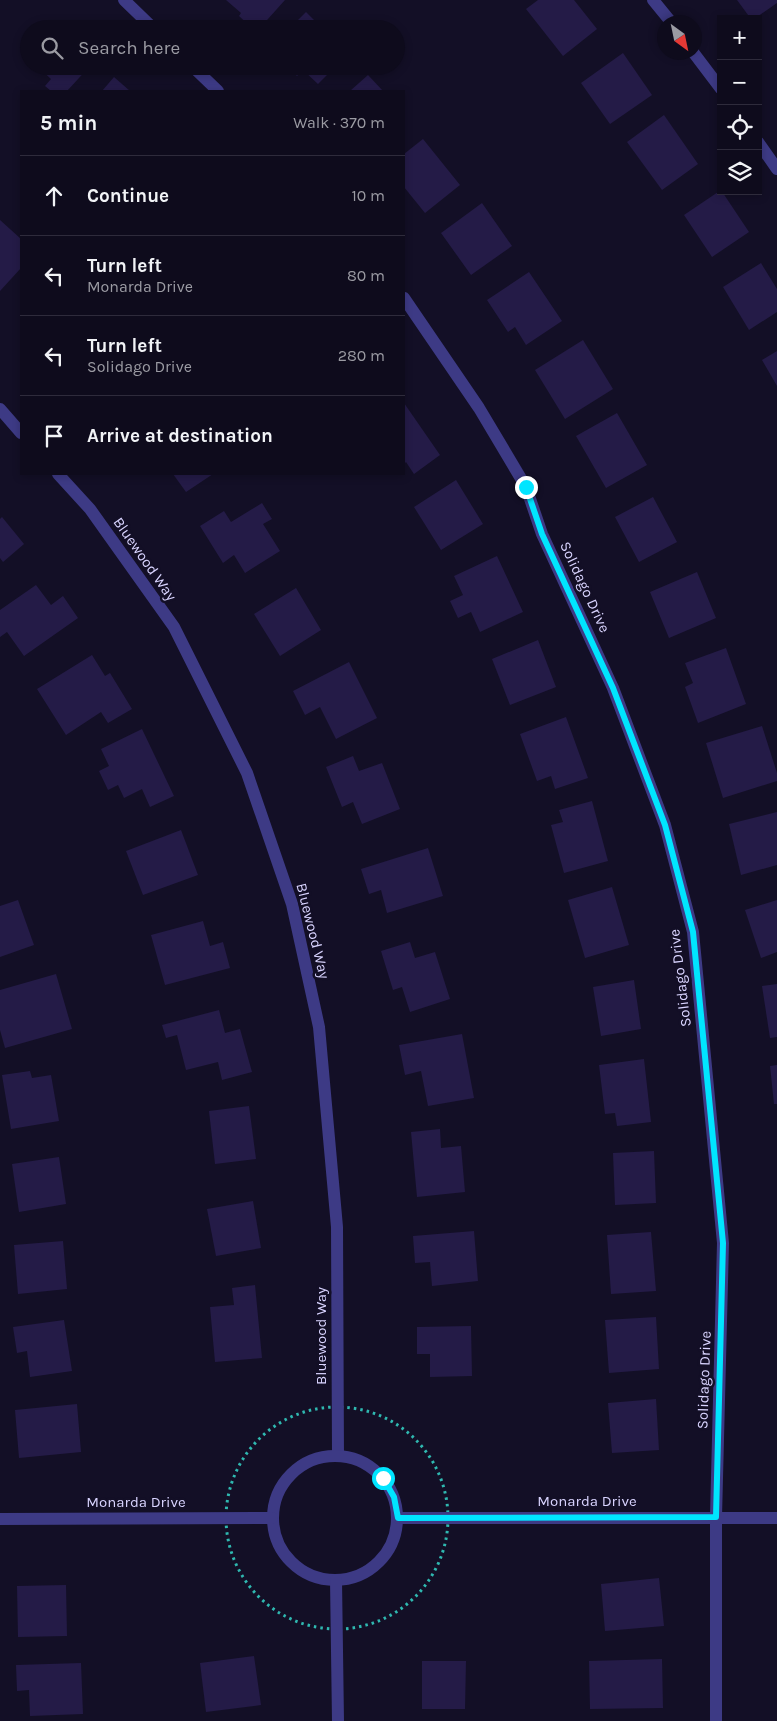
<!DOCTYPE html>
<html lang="en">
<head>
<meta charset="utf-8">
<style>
  :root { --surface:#0e0b1c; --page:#1c1929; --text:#f1f3f6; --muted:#9b9ba3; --line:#2e2b3b }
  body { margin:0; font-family:Karla,sans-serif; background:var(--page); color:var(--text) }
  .controls { position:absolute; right:15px; top:15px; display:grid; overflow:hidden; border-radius:0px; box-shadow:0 2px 8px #0003 }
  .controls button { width:45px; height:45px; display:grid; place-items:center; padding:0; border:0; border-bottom:1px solid var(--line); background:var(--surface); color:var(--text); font:25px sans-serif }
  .compass { position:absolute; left:657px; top:15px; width:45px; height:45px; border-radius:50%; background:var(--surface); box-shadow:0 2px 8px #0003; rotate:147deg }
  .stop { position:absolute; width:15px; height:15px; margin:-11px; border:4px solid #00e5ff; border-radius:50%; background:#fff }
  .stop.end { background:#00e5ff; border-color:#fff; box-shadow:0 1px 5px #0008 }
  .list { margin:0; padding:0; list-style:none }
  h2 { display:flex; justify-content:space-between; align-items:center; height:65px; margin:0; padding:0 20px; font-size:21px }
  h2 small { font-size:16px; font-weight:400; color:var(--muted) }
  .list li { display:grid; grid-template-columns:32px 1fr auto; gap:15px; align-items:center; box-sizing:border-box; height:80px; padding:0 20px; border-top:1px solid var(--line) }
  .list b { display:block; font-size:19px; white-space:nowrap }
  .list p { margin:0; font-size:16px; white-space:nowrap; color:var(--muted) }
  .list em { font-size:16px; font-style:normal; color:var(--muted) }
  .icon { flex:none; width:28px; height:28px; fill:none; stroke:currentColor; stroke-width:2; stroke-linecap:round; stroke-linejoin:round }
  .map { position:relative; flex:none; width:777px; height:1721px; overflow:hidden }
  .search { position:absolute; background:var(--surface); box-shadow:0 2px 8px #0003; left:20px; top:20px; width:385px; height:55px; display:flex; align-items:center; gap:12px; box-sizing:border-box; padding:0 18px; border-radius:28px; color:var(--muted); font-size:19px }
  .panel { position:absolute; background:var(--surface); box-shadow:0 2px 8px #0003; left:20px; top:90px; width:385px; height:385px; border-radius:0px }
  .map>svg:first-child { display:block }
</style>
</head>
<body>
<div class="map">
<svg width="777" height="1721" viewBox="0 0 777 1721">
  <rect width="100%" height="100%" fill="#130f26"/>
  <g fill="#241b47">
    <polygon points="226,0 285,0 259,29 253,29 239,16 241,13"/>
    <polygon points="538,0 574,0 597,29 563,56 526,9"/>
    <polygon points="737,0 777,0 777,3 754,19 751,19"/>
    <polygon points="306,12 323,29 289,29"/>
    <polygon points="623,53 652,95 610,124 581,83"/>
    <polygon points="37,66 90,66 67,91 51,91 45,86 51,79"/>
    <polygon points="287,66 336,66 318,84 303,70 297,76"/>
    <polygon points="368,75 383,91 350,91"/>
    <polygon points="114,77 130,91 102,91"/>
    <polygon points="664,115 698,164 662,190 627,142"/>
    <polygon points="423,139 460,185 425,213 404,187 404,154"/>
    <polygon points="721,190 749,232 712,257 684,215"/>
    <polygon points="482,203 512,246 471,275 441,233"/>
    <polygon points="0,220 21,239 21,268 0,291"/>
    <polygon points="761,263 777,289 777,312 749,330 723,287"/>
    <polygon points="529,272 562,321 526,345 515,327 508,332 487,300"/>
    <polygon points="583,340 613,389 565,419 535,370"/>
    <polygon points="777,351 777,386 762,360"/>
    <polygon points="404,403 440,455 414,474 406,462 404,464"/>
    <polygon points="617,413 647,465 606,488 576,436"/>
    <polygon points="173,474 213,474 186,492"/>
    <polygon points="456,480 483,524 441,550 414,507"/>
    <polygon points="653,497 677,542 639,562 615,517"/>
    <polygon points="262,503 272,519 263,524 280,551 245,573 234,555 223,563 200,526 224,511 231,522"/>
    <polygon points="2,517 24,544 3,562 0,558 0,519"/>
    <polygon points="497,556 523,612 480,632 471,612 458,618 450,601 463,595 454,576"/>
    <polygon points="697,572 716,618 669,638 650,592"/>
    <polygon points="36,585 51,605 63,596 78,618 24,656 7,632 0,637 0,610"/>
    <polygon points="296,588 321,630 280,656 254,614"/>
    <polygon points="538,640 556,687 510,705 492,659"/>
    <polygon points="726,648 746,704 698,723 685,687 693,683 685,663"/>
    <polygon points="92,655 105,676 110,673 132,709 108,723 101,712 66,735 37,689"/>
    <polygon points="349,662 377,718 336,739 320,707 305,715 293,691"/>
    <polygon points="566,717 588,778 555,789 551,776 537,781 520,734"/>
    <polygon points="762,726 777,773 777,781 723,798 706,743"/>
    <polygon points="142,729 174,796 150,807 142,789 124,798 118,785 108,790 99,771 109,766 101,749"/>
    <polygon points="353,756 359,771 382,763 400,809 362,824 353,802 342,807 326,767"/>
    <polygon points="592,801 608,861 564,873 551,825 563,822 559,810"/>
    <polygon points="777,812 777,865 741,875 729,824"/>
    <polygon points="181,830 198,875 143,895 126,851"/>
    <polygon points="428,848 443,896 387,913 381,890 369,894 361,869"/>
    <polygon points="612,887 629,945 585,958 568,900"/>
    <polygon points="18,900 34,945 0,957 0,906"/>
    <polygon points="777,900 777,952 761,958 745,910"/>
    <polygon points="203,921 210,946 223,942 230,968 165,985 151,935"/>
    <polygon points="410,942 415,958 435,952 450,999 410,1012 402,987 393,990 381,951"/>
    <polygon points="56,974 72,1029 5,1048 0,1030 0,990"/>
    <polygon points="634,980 641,1029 601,1036 593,987"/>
    <polygon points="777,984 777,1037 770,1038 762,986"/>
    <polygon points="219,1010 225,1033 240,1029 252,1072 222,1080 218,1062 186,1070 177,1035 166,1038 162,1025"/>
    <polygon points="462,1034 474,1098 428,1106 421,1071 405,1075 399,1045"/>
    <polygon points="644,1059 651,1122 617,1126 615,1113 605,1114 599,1065"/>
    <polygon points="777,1065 777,1104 774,1104 770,1066"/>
    <polygon points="30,1071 32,1078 51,1075 59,1121 11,1129 2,1075"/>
    <polygon points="249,1106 256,1159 215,1164 209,1111"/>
    <polygon points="440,1129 441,1148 461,1146 465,1192 417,1197 411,1132"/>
    <polygon points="654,1151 656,1203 615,1205 613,1153"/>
    <polygon points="59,1157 66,1204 19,1212 12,1164"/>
    <polygon points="253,1201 261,1248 216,1256 207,1209"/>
    <polygon points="474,1231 478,1281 432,1286 430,1262 415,1263 413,1236"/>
    <polygon points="651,1232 656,1291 611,1294 607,1235"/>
    <polygon points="63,1241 67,1289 18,1294 14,1245"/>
    <polygon points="255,1285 262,1358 215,1362 210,1307 234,1305 232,1288"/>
    <polygon points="656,1317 659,1369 609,1373 605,1320"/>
    <polygon points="64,1320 72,1371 30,1377 27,1351 17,1353 13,1327"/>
    <polygon points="471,1326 472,1376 430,1377 430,1354 417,1354 417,1327"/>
    <polygon points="656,1399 659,1450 612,1453 608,1403"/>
    <polygon points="77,1404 81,1452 19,1458 15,1410"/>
    <polygon points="659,1578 664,1626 605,1631 601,1584"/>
    <polygon points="66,1585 67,1636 18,1637 17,1586"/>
    <polygon points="254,1656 261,1705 206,1712 200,1663"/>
    <polygon points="662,1659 663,1708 590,1709 589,1661"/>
    <polygon points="422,1661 466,1661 465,1709 422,1709"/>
    <polygon points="81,1663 83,1714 30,1716 29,1690 17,1691 16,1665"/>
  </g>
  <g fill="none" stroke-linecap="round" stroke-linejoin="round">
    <circle stroke="#2fb8b0" stroke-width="3" stroke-dasharray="2.5 4" stroke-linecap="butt" cx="337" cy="1518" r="111"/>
    <g stroke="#3d3a85" stroke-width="12">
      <polyline points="124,0 154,29"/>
      <polyline points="653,0 671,22"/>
      <polyline points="693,52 721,89"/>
      <polyline points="192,66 218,91"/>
      <polyline points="758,142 777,169"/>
      <polyline points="404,298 479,408 526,487 542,534 613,688 665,825 693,932 723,1243 716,1517 716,1721"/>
      <polyline points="0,409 21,433"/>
      <polyline points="58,474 90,509 174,627 247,773 292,904 319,1027 337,1227 338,1456"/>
      <circle cx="335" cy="1518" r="62"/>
      <polyline points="398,1518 777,1518"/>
      <polyline points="0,1519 272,1518"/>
      <polyline points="336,1580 338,1721"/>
    </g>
  </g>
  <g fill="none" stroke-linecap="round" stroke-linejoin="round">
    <polyline stroke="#00e5ff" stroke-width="6" points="383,1478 394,1497 398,1518 716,1517 723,1243 693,932 665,825 613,688 542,534 526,487"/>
  </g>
  <g text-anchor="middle" stroke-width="5" stroke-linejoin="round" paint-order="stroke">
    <g font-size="15" fill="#d9d4ff" stroke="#130f26">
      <text transform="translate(145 559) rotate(55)" y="5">Bluewood Way</text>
      <text transform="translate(585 587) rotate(65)" y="5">Solidago Drive</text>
      <text transform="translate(313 931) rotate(76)" y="5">Bluewood Way</text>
      <text transform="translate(680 978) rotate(-97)" y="5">Solidago Drive</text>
      <text transform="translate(321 1336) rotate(-90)" y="5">Bluewood Way</text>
      <text transform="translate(704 1380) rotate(-88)" y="5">Solidago Drive</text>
      <text x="587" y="1506">Monarda Drive</text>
      <text x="136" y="1507">Monarda Drive</text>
    </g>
  </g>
</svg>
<div class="controls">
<button>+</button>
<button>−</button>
<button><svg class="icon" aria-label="locate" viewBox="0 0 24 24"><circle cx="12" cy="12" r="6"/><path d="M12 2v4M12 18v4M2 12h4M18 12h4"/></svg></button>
<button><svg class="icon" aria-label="layers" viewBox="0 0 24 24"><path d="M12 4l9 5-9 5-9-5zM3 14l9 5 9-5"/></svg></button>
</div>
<svg class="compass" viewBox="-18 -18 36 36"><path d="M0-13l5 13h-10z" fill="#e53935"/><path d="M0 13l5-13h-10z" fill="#9b9ba3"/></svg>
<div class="stop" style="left:383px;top:1478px"></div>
<div class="stop end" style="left:526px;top:487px"></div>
<div class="search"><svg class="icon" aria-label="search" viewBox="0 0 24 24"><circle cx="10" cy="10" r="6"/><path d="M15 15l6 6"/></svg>Search here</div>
<section class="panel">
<h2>5 min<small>Walk · 370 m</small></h2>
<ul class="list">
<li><svg class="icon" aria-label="ahead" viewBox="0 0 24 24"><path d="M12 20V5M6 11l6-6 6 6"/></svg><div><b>Continue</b></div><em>10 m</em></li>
<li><svg class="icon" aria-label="left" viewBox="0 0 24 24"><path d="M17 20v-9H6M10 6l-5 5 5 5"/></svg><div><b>Turn left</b><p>Monarda Drive</p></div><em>80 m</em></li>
<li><svg class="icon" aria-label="left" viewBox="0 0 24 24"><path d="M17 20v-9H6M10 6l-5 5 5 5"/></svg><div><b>Turn left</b><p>Solidago Drive</p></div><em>280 m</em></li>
<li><svg class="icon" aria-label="arrive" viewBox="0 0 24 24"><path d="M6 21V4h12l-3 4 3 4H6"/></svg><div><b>Arrive at destination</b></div></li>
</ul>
</section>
</div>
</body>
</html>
